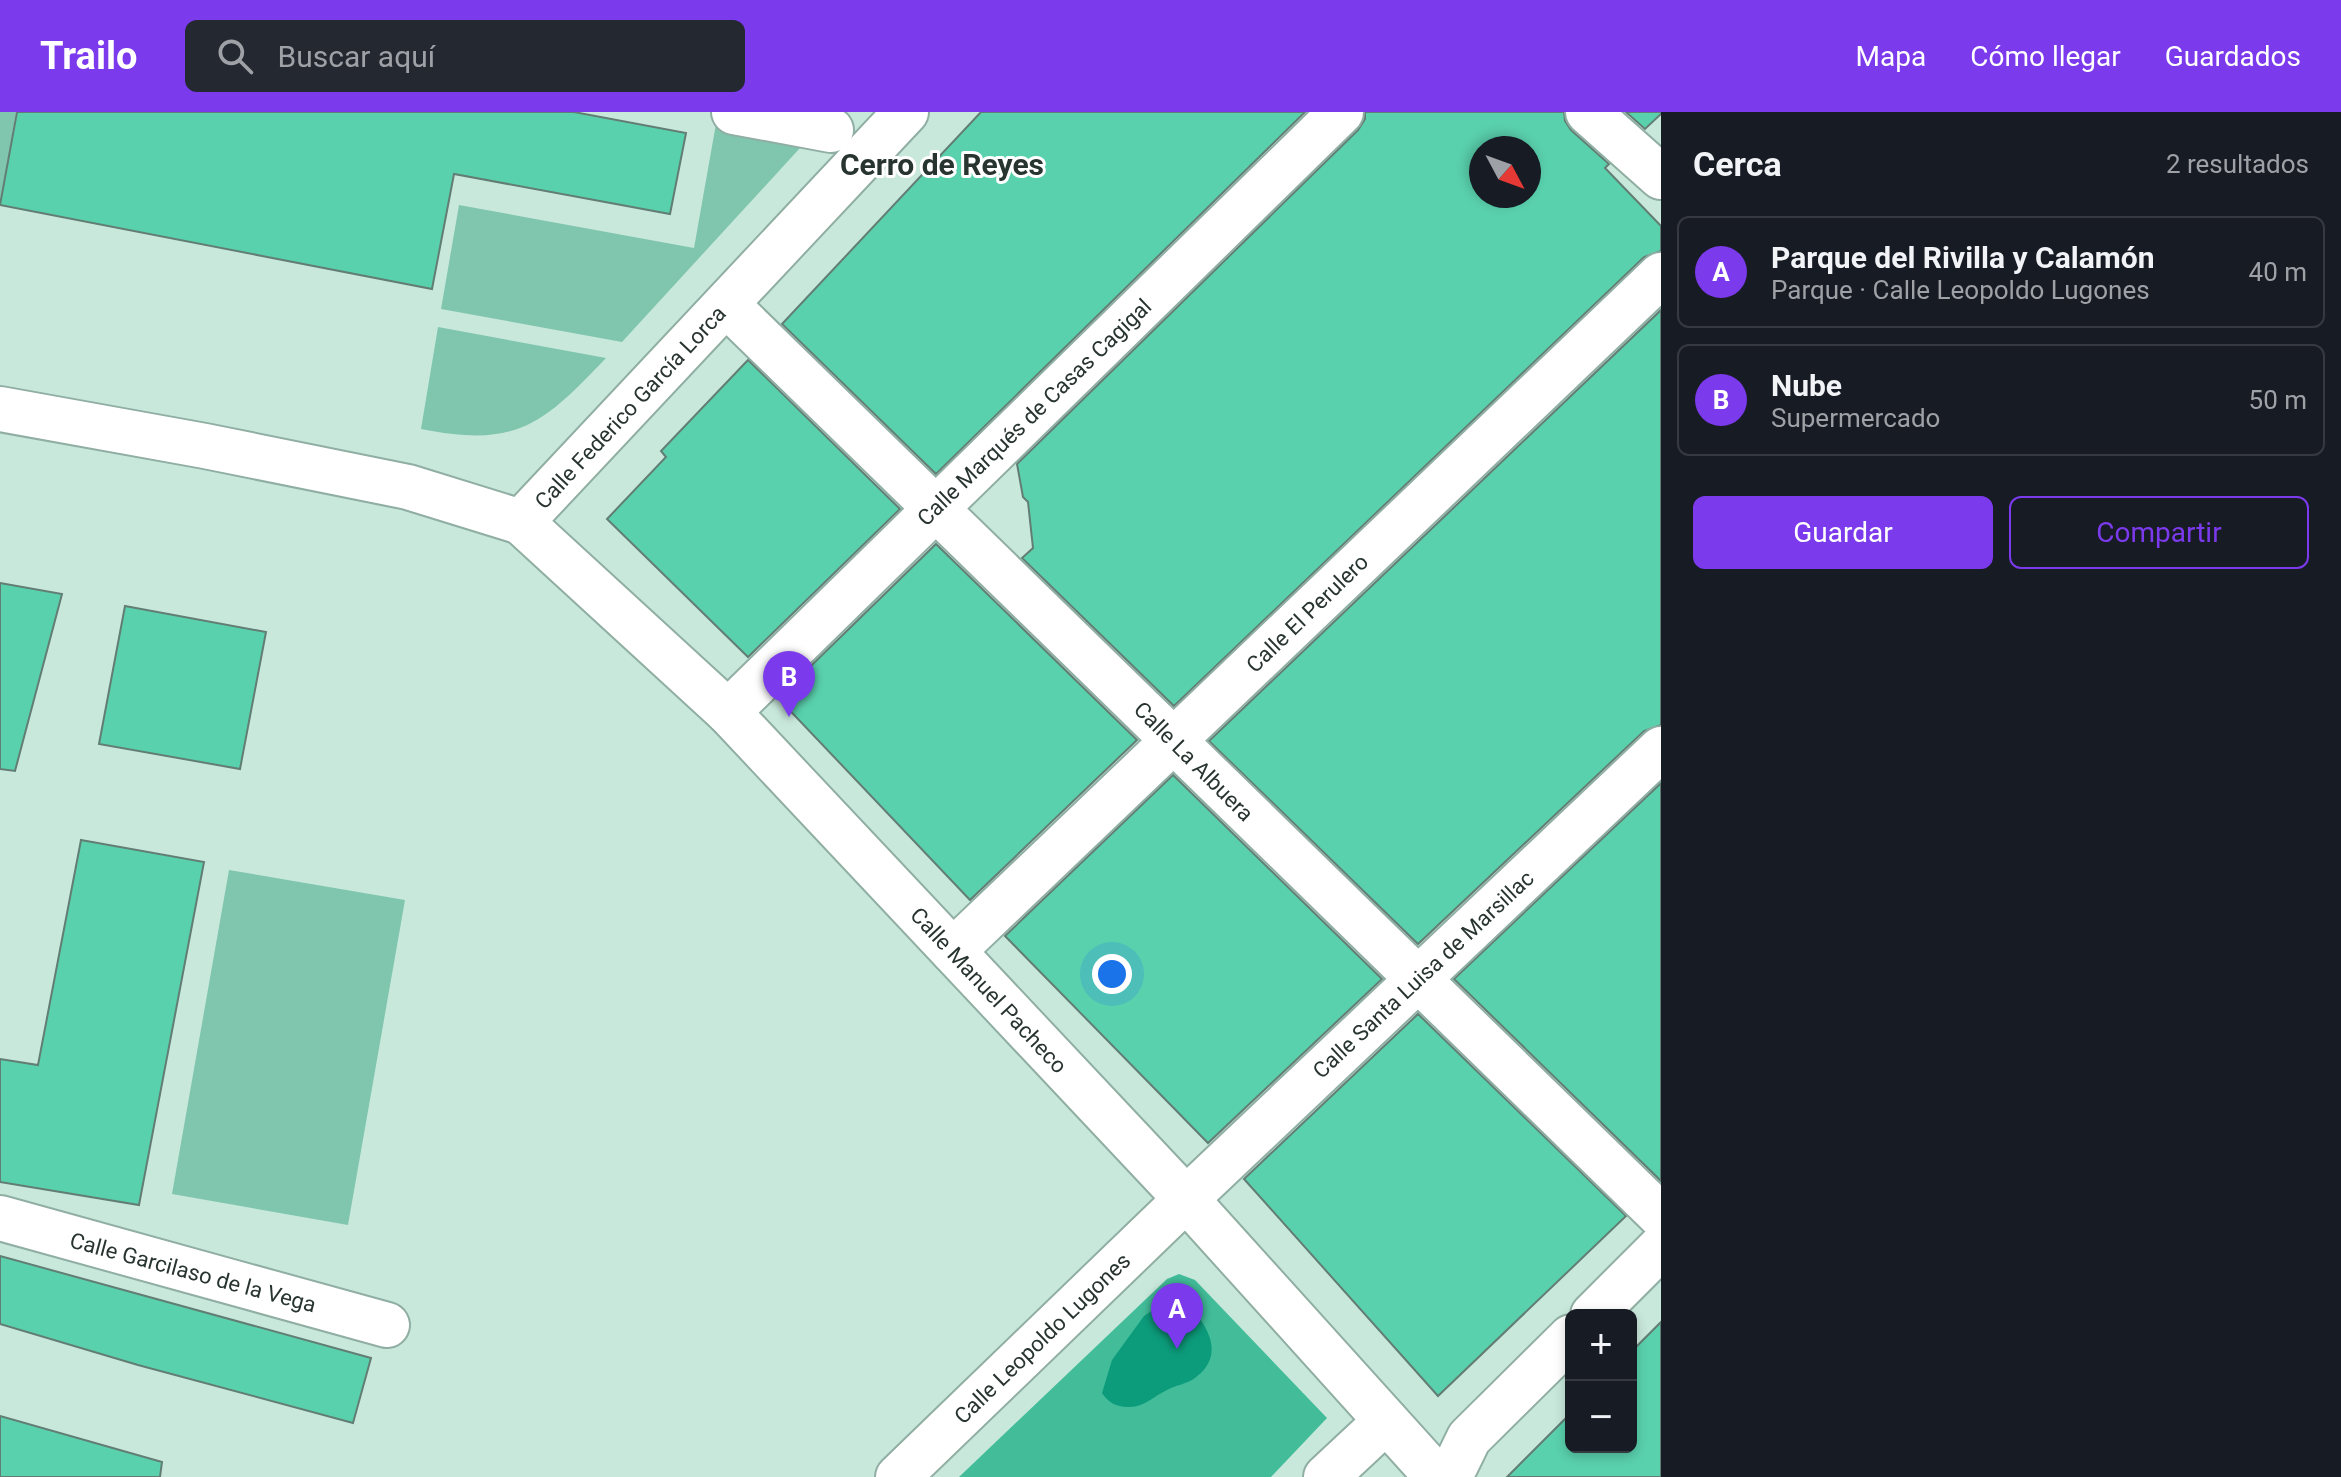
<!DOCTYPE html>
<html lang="es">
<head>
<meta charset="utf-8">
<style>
  :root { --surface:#171b24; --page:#242831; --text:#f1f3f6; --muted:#9ea1a6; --line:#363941; --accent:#7c3aed }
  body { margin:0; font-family:Roboto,sans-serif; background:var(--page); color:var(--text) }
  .controls { position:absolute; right:24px; bottom:24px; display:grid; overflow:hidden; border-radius:12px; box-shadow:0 4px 12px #0003 }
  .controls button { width:72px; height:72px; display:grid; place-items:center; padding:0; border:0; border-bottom:2px solid var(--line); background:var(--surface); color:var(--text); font:40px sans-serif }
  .compass { position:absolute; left:1469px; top:24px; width:72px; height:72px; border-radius:50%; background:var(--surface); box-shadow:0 4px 12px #0003; rotate:131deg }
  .you { position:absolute; left:1112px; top:862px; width:28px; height:28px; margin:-20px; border:6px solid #fff; border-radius:50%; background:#1a73e8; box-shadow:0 0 0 12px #1a73e833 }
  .badge { display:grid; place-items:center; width:52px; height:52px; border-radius:50%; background:var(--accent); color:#fff; font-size:26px; font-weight:700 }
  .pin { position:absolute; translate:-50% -66px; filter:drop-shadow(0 2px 4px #0008) }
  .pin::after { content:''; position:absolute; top:42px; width:28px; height:24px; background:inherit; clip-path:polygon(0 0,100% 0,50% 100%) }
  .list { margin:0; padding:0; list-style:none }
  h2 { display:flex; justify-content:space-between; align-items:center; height:104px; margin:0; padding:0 32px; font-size:34px }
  h2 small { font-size:26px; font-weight:400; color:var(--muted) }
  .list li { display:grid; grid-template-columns:52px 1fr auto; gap:24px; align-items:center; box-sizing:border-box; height:112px; margin:0 16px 16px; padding:0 16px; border:2px solid var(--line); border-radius:12px }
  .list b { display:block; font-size:30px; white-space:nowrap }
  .list p { margin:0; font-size:26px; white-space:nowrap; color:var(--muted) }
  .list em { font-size:26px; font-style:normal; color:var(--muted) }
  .actions { display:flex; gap:16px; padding:24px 32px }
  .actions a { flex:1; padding:18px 0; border:2px solid var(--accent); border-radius:12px; text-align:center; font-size:28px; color:var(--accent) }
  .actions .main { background:var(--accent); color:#fff }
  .icon { flex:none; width:44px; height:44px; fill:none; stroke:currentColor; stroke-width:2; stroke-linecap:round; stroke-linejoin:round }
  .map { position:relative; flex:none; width:1661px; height:1365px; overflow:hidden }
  header { display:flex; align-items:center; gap:48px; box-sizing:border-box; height:112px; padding:0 40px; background:var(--accent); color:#fff }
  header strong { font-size:38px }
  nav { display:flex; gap:44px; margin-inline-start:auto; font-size:28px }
  .search { width:560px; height:72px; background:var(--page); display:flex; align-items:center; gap:20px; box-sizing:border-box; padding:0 28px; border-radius:12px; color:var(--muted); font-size:30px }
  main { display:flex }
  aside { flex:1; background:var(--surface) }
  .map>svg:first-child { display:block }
</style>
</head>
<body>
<header>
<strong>Trailo</strong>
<div class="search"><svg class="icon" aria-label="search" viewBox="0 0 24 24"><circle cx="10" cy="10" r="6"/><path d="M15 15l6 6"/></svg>Buscar aquí</div>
<nav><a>Mapa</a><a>Cómo llegar</a><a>Guardados</a></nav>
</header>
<main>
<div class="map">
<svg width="1661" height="1365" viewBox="0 0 1661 1365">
  <rect width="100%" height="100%" fill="#c9e8dc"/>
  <g fill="#80c6ae">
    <polygon points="0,0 16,0 0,94"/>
    <polygon points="717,6 811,24 622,230 441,197 459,93 694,136"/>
    <path d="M438,215l168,31c-64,67 -89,90 -185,71z"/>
    <polygon points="229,758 405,788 348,1113 172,1082"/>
  </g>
  <polygon fill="#42bc99" points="1179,1162 1195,1168 1327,1306 1271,1365 959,1365 1167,1167"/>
  <path fill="#0c9c7b" d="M1179,1185c24,20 51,56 16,81 -8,6 -19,7 -28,12 -13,6 -24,18 -39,17 -12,0 -20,-5 -26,-14l10,-33 32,-44 21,-14z"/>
  <g fill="#5ad1ad" stroke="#627e74" stroke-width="2" fill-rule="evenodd">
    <polygon points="17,0 574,0 686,21 670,102 454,62 432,177 0,93"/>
    <polygon points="981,0 1305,0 936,362 782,212"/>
    <path d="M1365,0h199l1,9 6,9 38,34 -4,4 56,58v25l-17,6 -470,449 -152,-148 11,-10 -5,-46 -5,-5 -6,-33 341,-334 7,-11zM1481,36h48v48h-48z"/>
    <polygon points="1626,0 1661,0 1661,2 1645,17"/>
    <polygon points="1661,198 1661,613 1644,619 1418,832 1209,629"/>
    <polygon points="748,248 900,397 748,545 607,407 666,345 661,339"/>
    <polygon points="936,432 1137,628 970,788 778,586"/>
    <polygon points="0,471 62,482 15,659 0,657"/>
    <polygon points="125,494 266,520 240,657 99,632"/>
    <polygon points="1173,663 1382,867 1208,1031 1005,824"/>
    <polygon points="1661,671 1661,1069 1454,867"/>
    <polygon points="81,728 204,750 139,1093 0,1070 0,947 38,953"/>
    <polygon points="1418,902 1626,1104 1438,1284 1244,1067"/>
    <polygon points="0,1144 371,1246 353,1311 138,1253 0,1212"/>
    <polygon points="1661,1210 1661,1365 1507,1365 1571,1301 1571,1335 1631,1335 1631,1240"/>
    <polygon points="0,1304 162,1350 160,1365 0,1365"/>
  </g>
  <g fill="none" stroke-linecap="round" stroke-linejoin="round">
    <defs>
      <g id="street">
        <polyline points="734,0 831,18"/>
        <polyline points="1588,0 1661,65"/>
        <polyline points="727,193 1661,1104"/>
        <polyline points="0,297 205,334 408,375 521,410 906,0"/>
        <polyline points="521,410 728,600 1186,1087 1437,1365"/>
        <polyline points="728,600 1341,0"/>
        <polyline points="953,839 1661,163"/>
        <polyline points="0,1106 387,1213"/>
        <polyline points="1593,1203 1661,1135"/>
        <polyline points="898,1365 1186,1087 1661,637"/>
        <polyline points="1326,1365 1386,1309"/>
        <polyline points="1450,1365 1469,1326 1571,1225"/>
      </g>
    </defs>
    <use href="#street" stroke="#90aea3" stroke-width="48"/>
    <use href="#street" stroke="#fff" stroke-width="44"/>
  </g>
  <g text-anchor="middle" stroke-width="6" stroke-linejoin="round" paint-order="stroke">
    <g font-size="22" fill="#283430" stroke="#fff">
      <text transform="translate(630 295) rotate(-47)" y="8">Calle Federico García Lorca</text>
      <text transform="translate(1034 300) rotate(-44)" y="8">Calle Marqués de Casas Cagigal</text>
      <text transform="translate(1307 501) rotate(-44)" y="8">Calle El Perulero</text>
      <text transform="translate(1194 649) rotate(45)" y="8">Calle La Albuera</text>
      <text transform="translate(1423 862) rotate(-43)" y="8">Calle Santa Luisa de Marsillac</text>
      <text transform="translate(989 878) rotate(47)" y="8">Calle Manuel Pacheco</text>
      <text transform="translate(193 1160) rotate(15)" y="8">Calle Garcilaso de la Vega</text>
      <text transform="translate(1042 1226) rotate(-44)" y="8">Calle Leopoldo Lugones</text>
    </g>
    <g font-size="30" font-weight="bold" fill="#283430" stroke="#fff">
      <text x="942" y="63">Cerro de Reyes</text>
    </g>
  </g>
</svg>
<div class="controls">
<button>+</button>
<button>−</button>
</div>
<svg class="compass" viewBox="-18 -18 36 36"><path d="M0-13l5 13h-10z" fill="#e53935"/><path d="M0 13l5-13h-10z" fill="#9ea1a6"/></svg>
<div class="you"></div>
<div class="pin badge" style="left:1177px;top:1237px">A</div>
<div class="pin badge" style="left:789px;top:605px">B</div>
</div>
<aside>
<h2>Cerca<small>2 resultados</small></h2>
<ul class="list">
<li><span class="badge">A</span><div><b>Parque del Rivilla y Calamón</b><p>Parque · Calle Leopoldo Lugones</p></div><em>40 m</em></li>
<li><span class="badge">B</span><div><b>Nube</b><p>Supermercado</p></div><em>50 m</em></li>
</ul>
<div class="actions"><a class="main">Guardar</a><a>Compartir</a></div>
</aside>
</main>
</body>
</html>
